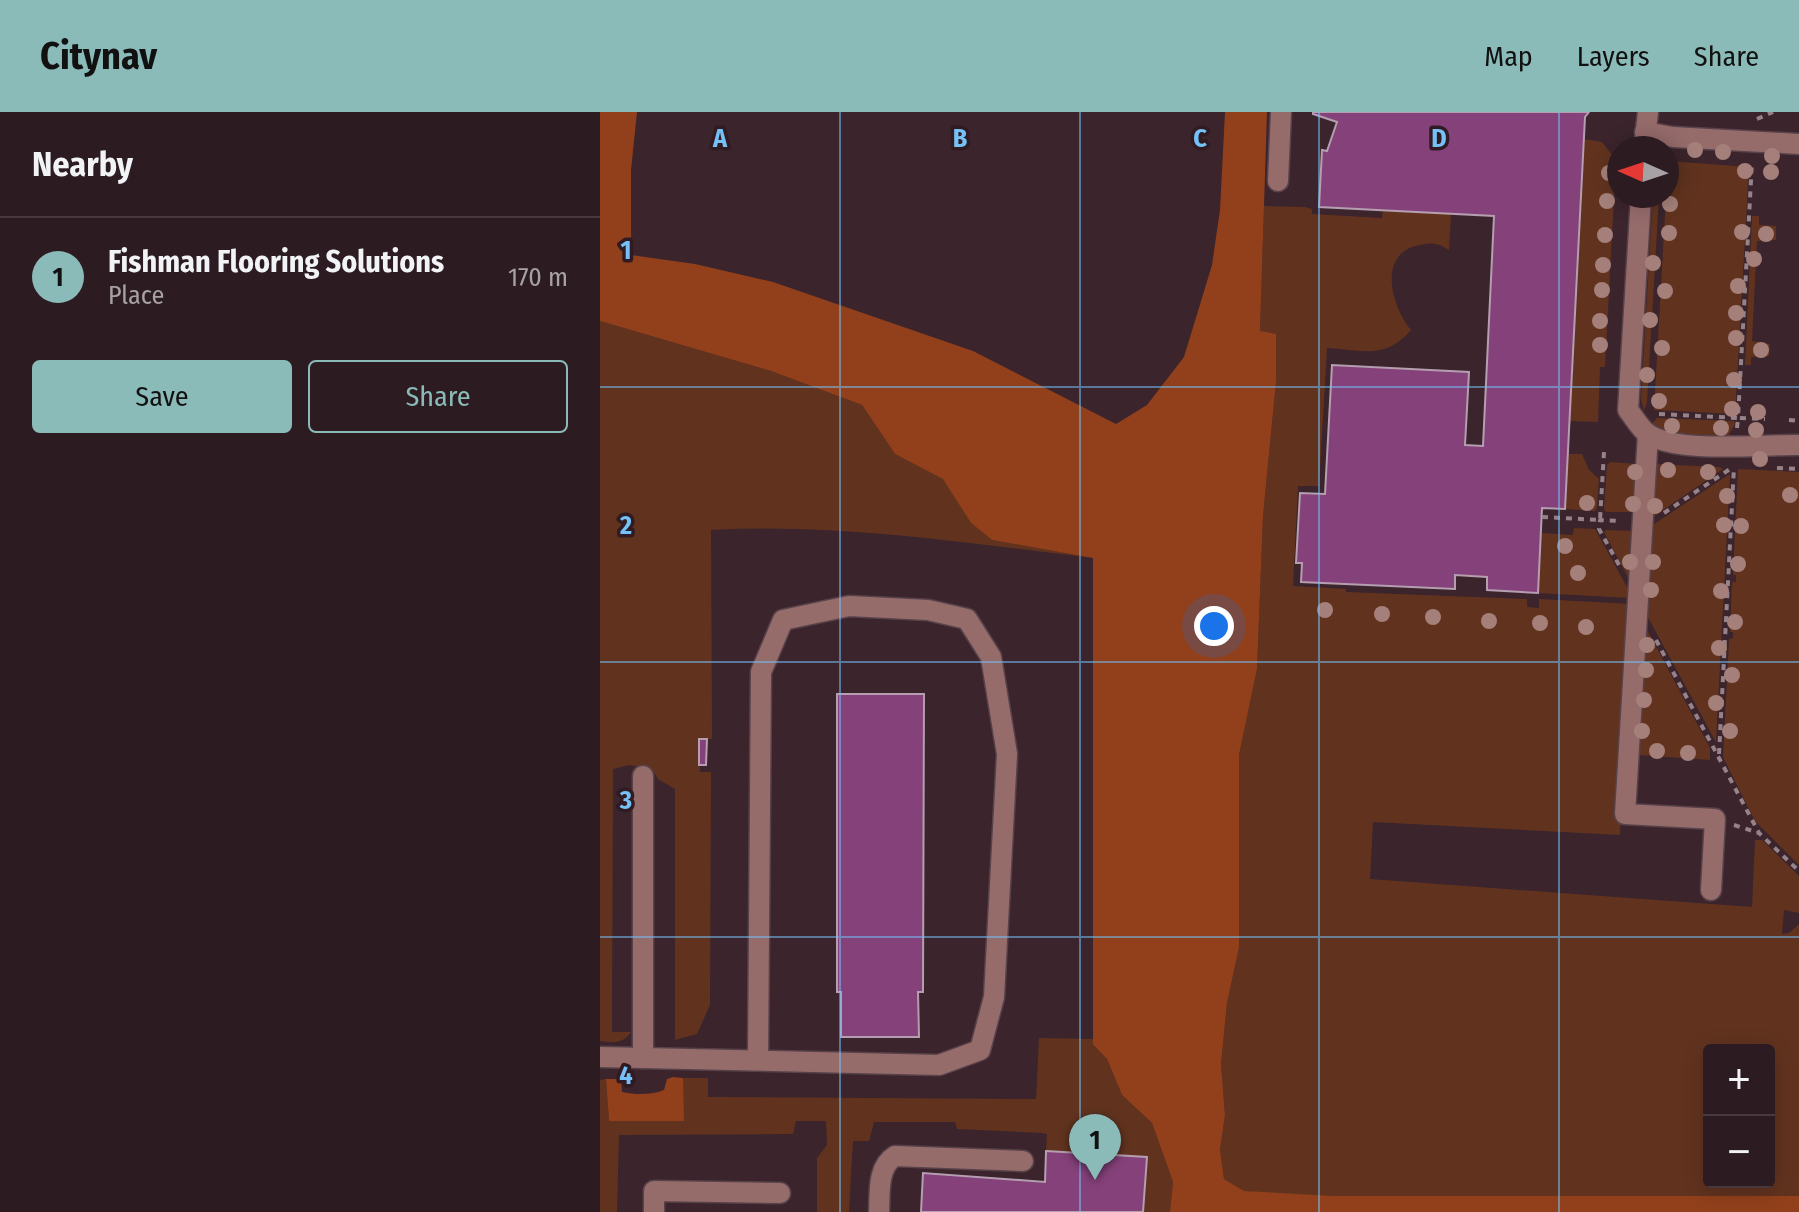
<!DOCTYPE html>
<html lang="en">
<head>
<meta charset="utf-8">
<style>
  :root { --surface:#2c1b21; --page:#34242a; --text:#f1f3f6; --muted:#a6a1a5; --line:#48393f; --accent:#8bbbb9 }
  body { margin:0; font-family:"Fira Sans Condensed",sans-serif; background:var(--page); color:var(--text) }
  .controls { position:absolute; right:24px; bottom:24px; display:grid; overflow:hidden; border-radius:8px; box-shadow:0 4px 20px #0003 }
  .controls button { width:72px; height:72px; display:grid; place-items:center; padding:0; border:0; border-bottom:2px solid var(--line); background:var(--surface); color:var(--text); font:40px sans-serif }
  .compass { position:absolute; left:1007px; top:24px; width:72px; height:72px; border-radius:50%; background:var(--surface); box-shadow:0 4px 20px #0003; rotate:273deg }
  .you { position:absolute; left:614px; top:514px; width:28px; height:28px; margin:-20px; border:6px solid #fff; border-radius:50%; background:#1a73e8; box-shadow:0 0 0 12px #1a73e833 }
  .badge { display:grid; place-items:center; width:52px; height:52px; border-radius:50%; background:var(--accent); color:#111; font-size:26px; font-weight:700 }
  .pin { position:absolute; translate:-50% -66px; filter:drop-shadow(0 2px 4px #0008) }
  .pin::after { content:''; position:absolute; top:42px; width:28px; height:24px; background:inherit; clip-path:polygon(0 0,100% 0,50% 100%) }
  .list { margin:0; padding:0; list-style:none }
  h2 { display:flex; justify-content:space-between; align-items:center; height:104px; margin:0; padding:0 32px; font-size:34px }
  h2 small { font-size:26px; font-weight:400; color:var(--muted) }
  .list li { display:grid; grid-template-columns:52px 1fr auto; gap:24px; align-items:center; box-sizing:border-box; height:120px; padding:0 32px; border-top:2px solid var(--line) }
  .list b { display:block; font-size:30px; white-space:nowrap }
  .list p { margin:0; font-size:26px; white-space:nowrap; color:var(--muted) }
  .list em { font-size:26px; font-style:normal; color:var(--muted) }
  .actions { display:flex; gap:16px; padding:24px 32px }
  .actions a { flex:1; padding:18px 0; border:2px solid var(--accent); border-radius:8px; text-align:center; font-size:28px; color:var(--accent) }
  .actions .main { background:var(--accent); color:#111 }
  .map { position:relative; flex:none; width:1199px; height:1100px; overflow:hidden }
  header { display:flex; align-items:center; gap:48px; box-sizing:border-box; height:112px; padding:0 40px; background:var(--accent); color:#111 }
  header strong { font-size:38px }
  nav { display:flex; gap:44px; margin-inline-start:auto; font-size:28px }
  main { display:flex }
  aside { flex:1; background:var(--surface) }
  .map>svg:first-child { display:block }
</style>
</head>
<body>
<header>
<strong>Citynav</strong>
<nav><a>Map</a><a>Layers</a><a>Share</a></nav>
</header>
<main>
<aside>
<h2>Nearby<small></small></h2>
<ul class="list">
<li><span class="badge">1</span><div><b>Fishman Flooring Solutions</b><p>Place</p></div><em>170 m</em></li>
</ul>
<div class="actions"><a class="main">Save</a><a>Share</a></div>
</aside>
<div class="map">
<svg width="1199" height="1100" viewBox="0 0 1199 1100">
  <rect width="100%" height="100%" fill="#3b242c"/>
  <g fill="#61331f" fill-rule="evenodd">
    <polygon points="984,27 1002,30 1016,48 1005,255 1000,255 998,310 970,309"/>
    <polygon points="1068,49 1149,55 1135,302 1054,298"/>
    <polygon points="1053,84 1059,84 1047,290 1044,299 1041,287"/>
    <path d="M664,94l41,1 7,2v5l70,4 1,-8 68,4 -2,36c-10,-7 -18,-8 -30,-5 -43,9 -27,62 -8,85 -26,30 -48,20 -84,18l-8,138h-21l-5,100 53,3v3l181,7v8l12,1v-9l91,5 -10,231 -247,-13 -3,57 382,28 3,-67h7l37,36v37l-15,-3 -2,24 7,-1 10,-9v288h-623l100,-18 -32,-3 -20,-12 -4,-28 5,-36 -4,-51 6,-61 12,-55v-193l18,-86 6,-153 13,-134 -16,-50zM1109,938h60v132h-60z"/>
    <polygon points="1152,104 1159,104 1159,113 1176,114 1176,128 1157,129 1152,229 1170,232 1169,244 1151,245 1151,253 1145,253"/>
    <path d="M0,209l171,50 91,34 33,49 49,25 27,44 21,17 101,18c-127,-15 -254,-35 -382,-28l1,209h-13l1,33h11l-1,233 -13,29 -22,6v-251l-17,-10 -6,-10 -23,-4 -16,4 -1,263h19c-8,12 -18,11 -31,9z"/>
    <polygon points="1057,306 1134,309 1135,312 1128,324 1070,321 1052,312"/>
    <polygon points="968,342 982,342 989,358 999,367 997,396 995,399 965,397"/>
    <polygon points="1010,350 1038,352 1035,400 1006,400 1004,397 1007,353"/>
    <polygon points="1054,352 1119,355 1123,357 1053,405"/>
    <polygon points="1138,357 1199,360 1199,753 1155,709 1123,645 1129,527 1133,526 1133,520 1130,520 1132,470 1136,470 1136,463 1133,463"/>
    <polygon points="1130,362 1116,630 1044,498 1048,416"/>
    <polygon points="974,416 995,417 1032,484 1030,486 938,481 941,421 973,423"/>
    <polygon points="1006,418 1034,419 1031,471 1004,420"/>
    <polygon points="1046,516 1110,636 1110,648 1039,643 1044,517"/>
    <polygon points="439,926 493,927 493,934 507,947 522,983 552,1011 573,1070 570,1100 543,1100 546,1045 446,1039 447,1022 442,1021 357,1017 355,1010 274,1010 269,1029 253,1029 249,1100 217,1100 217,1046 227,1033 226,1009 196,1009 193,1022 19,1023 17,1100 0,1100 0,968 6,967 9,1008 83,1009 83,966 108,966 108,985 436,987"/>
  </g>
  <g fill="#91401b">
    <polygon points="0,0 37,0 31,58 31,143 95,152 173,170 373,239 516,312 547,293 584,245 612,153 620,98 625,0 667,0 660,219 676,222 676,270 663,404 657,557 639,643 639,836 627,891 621,952 625,1003 620,1038 624,1067 644,1079 732,1084 1199,1084 1199,1100 570,1100 573,1070 552,1011 522,983 507,947 493,933 493,446 392,428 371,411 343,367 295,342 262,293 171,259 0,209"/>
    <path d="M73,965l10,1 1,43h-75l-3,-42h15l1,13c13,3 31,3 42,-2l3,-11z"/>
  </g>
  <g fill="#85417a" stroke="#b49eaf" stroke-width="2">
    <polygon points="713,0 989,0 985,5 965,397 942,396 938,481 887,478 887,465 855,463 855,477 701,470 702,451 696,451 700,381 725,382 732,253 869,260 865,333 883,334 894,104 719,95 722,38 727,39 737,10 713,2"/>
    <polygon points="237,582 324,582 323,880 318,880 319,925 241,925 241,880 237,880"/>
    <polygon points="99,627 107,627 106,653 99,653"/>
    <polygon points="446,1039 547,1045 543,1100 321,1100 323,1061 445,1070"/>
  </g>
  <g fill="none" stroke-linecap="round" stroke-linejoin="round">
    <defs>
      <g id="minor">
        <polyline points="1045,20 1073,25 1199,32"/>
        <polyline points="1044,36 1048,0"/>
        <polyline points="678,69 681,0"/>
        <path d="M1041,84l-13,214c6,7 12,19 20,24 30,20 114,10 151,11"/>
        <polyline points="1048,322 1025,702 1115,707 1111,778"/>
        <polyline points="43,664 43,946"/>
        <polyline points="0,945 339,953 380,938 394,885 407,642 391,545 367,507 328,498 249,494 183,508 161,560 158,948"/>
        <polyline points="54,1100 54,1079 180,1081"/>
        <path d="M279,1100c1,-19 -2,-45 16,-56l128,5"/>
      </g>
    </defs>
    <use href="#minor" stroke="#58424a" stroke-width="23"/>
    <g stroke="#968289" stroke-width="4" stroke-dasharray="6 6" stroke-linecap="butt">
      <polyline points="1157,7 1173,0"/>
      <polyline points="1059,302 1138,306 1152,50"/>
      <polyline points="1189,308 1199,309"/>
      <polyline points="1137,316 1138,306 1165,307"/>
      <polyline points="1177,356 1199,357"/>
      <polyline points="1064,401 1133,355"/>
      <polyline points="942,405 1000,408 1004,340"/>
      <polyline points="1019,453 999,417 1000,408 1021,409"/>
      <polyline points="1056,528 1159,721 1199,759"/>
      <polyline points="1119,642 1134,355"/>
      <polyline points="1134,713 1159,721"/>
    </g>
    <use href="#minor" stroke="#966c6b" stroke-width="20"/>
  </g>
  <g fill="#a5807a">
    <circle cx="1095" cy="38" r="8"/>
    <circle cx="1123" cy="40" r="8"/>
    <circle cx="1172" cy="44" r="8"/>
    <circle cx="1145" cy="59" r="8"/>
    <circle cx="1171" cy="60" r="8"/>
    <circle cx="1009" cy="61" r="8"/>
    <circle cx="1007" cy="89" r="8"/>
    <circle cx="1070" cy="92" r="8"/>
    <circle cx="1142" cy="120" r="8"/>
    <circle cx="1069" cy="121" r="8"/>
    <circle cx="1166" cy="122" r="8"/>
    <circle cx="1005" cy="123" r="8"/>
    <circle cx="1154" cy="147" r="8"/>
    <circle cx="1053" cy="151" r="8"/>
    <circle cx="1003" cy="153" r="8"/>
    <circle cx="1138" cy="174" r="8"/>
    <circle cx="1002" cy="178" r="8"/>
    <circle cx="1065" cy="179" r="8"/>
    <circle cx="1136" cy="201" r="8"/>
    <circle cx="1050" cy="208" r="8"/>
    <circle cx="1000" cy="209" r="8"/>
    <circle cx="1136" cy="226" r="8"/>
    <circle cx="1000" cy="233" r="8"/>
    <circle cx="1062" cy="236" r="8"/>
    <circle cx="1161" cy="238" r="8"/>
    <circle cx="1047" cy="263" r="8"/>
    <circle cx="1134" cy="268" r="8"/>
    <circle cx="1059" cy="289" r="8"/>
    <circle cx="1132" cy="297" r="8"/>
    <circle cx="1158" cy="300" r="8"/>
    <circle cx="1072" cy="314" r="8"/>
    <circle cx="1121" cy="316" r="8"/>
    <circle cx="1156" cy="318" r="8"/>
    <circle cx="1160" cy="347" r="8"/>
    <circle cx="1068" cy="358" r="8"/>
    <circle cx="1035" cy="360" r="8"/>
    <circle cx="1108" cy="360" r="8"/>
    <circle cx="1190" cy="383" r="8"/>
    <circle cx="1127" cy="384" r="8"/>
    <circle cx="987" cy="391" r="8"/>
    <circle cx="1033" cy="392" r="8"/>
    <circle cx="1055" cy="394" r="8"/>
    <circle cx="1124" cy="413" r="8"/>
    <circle cx="1141" cy="414" r="8"/>
    <circle cx="965" cy="434" r="8"/>
    <circle cx="1030" cy="450" r="8"/>
    <circle cx="1053" cy="450" r="8"/>
    <circle cx="1138" cy="452" r="8"/>
    <circle cx="978" cy="461" r="8"/>
    <circle cx="1051" cy="478" r="8"/>
    <circle cx="1121" cy="479" r="8"/>
    <circle cx="725" cy="498" r="8"/>
    <circle cx="782" cy="502" r="8"/>
    <circle cx="833" cy="505" r="8"/>
    <circle cx="889" cy="509" r="8"/>
    <circle cx="1135" cy="510" r="8"/>
    <circle cx="940" cy="511" r="8"/>
    <circle cx="986" cy="515" r="8"/>
    <circle cx="1047" cy="533" r="8"/>
    <circle cx="1119" cy="536" r="8"/>
    <circle cx="1046" cy="558" r="8"/>
    <circle cx="1132" cy="563" r="8"/>
    <circle cx="1044" cy="588" r="8"/>
    <circle cx="1116" cy="591" r="8"/>
    <circle cx="1042" cy="619" r="8"/>
    <circle cx="1130" cy="619" r="8"/>
    <circle cx="1057" cy="639" r="8"/>
    <circle cx="1088" cy="641" r="8"/>
  </g>
  <path fill="none" stroke="#75c0f6" stroke-width="2" stroke-opacity="0.55" d="M240,0v1100M480,0v1100M719,0v1100M959,0v1100M0,275h1199M0,550h1199M0,825h1199"/>
  <g font-size="26" text-anchor="middle" font-weight="bold" fill="#75c0f6" stroke="#301b22" stroke-width="7" stroke-linejoin="round" paint-order="stroke">
    <text x="120" y="35">A</text>
    <text x="360" y="35">B</text>
    <text x="600" y="35">C</text>
    <text x="839" y="35">D</text>
    <text x="26" y="147">1</text>
    <text x="26" y="422">2</text>
    <text x="26" y="697">3</text>
    <text x="26" y="972">4</text>
  </g>
</svg>
<div class="controls">
<button>+</button>
<button>−</button>
</div>
<svg class="compass" viewBox="-18 -18 36 36"><path d="M0-13l5 13h-10z" fill="#e53935"/><path d="M0 13l5-13h-10z" fill="#a6a1a5"/></svg>
<div class="you"></div>
<div class="pin badge" style="left:495px;top:1068px">1</div>
</div>
</main>
</body>
</html>
